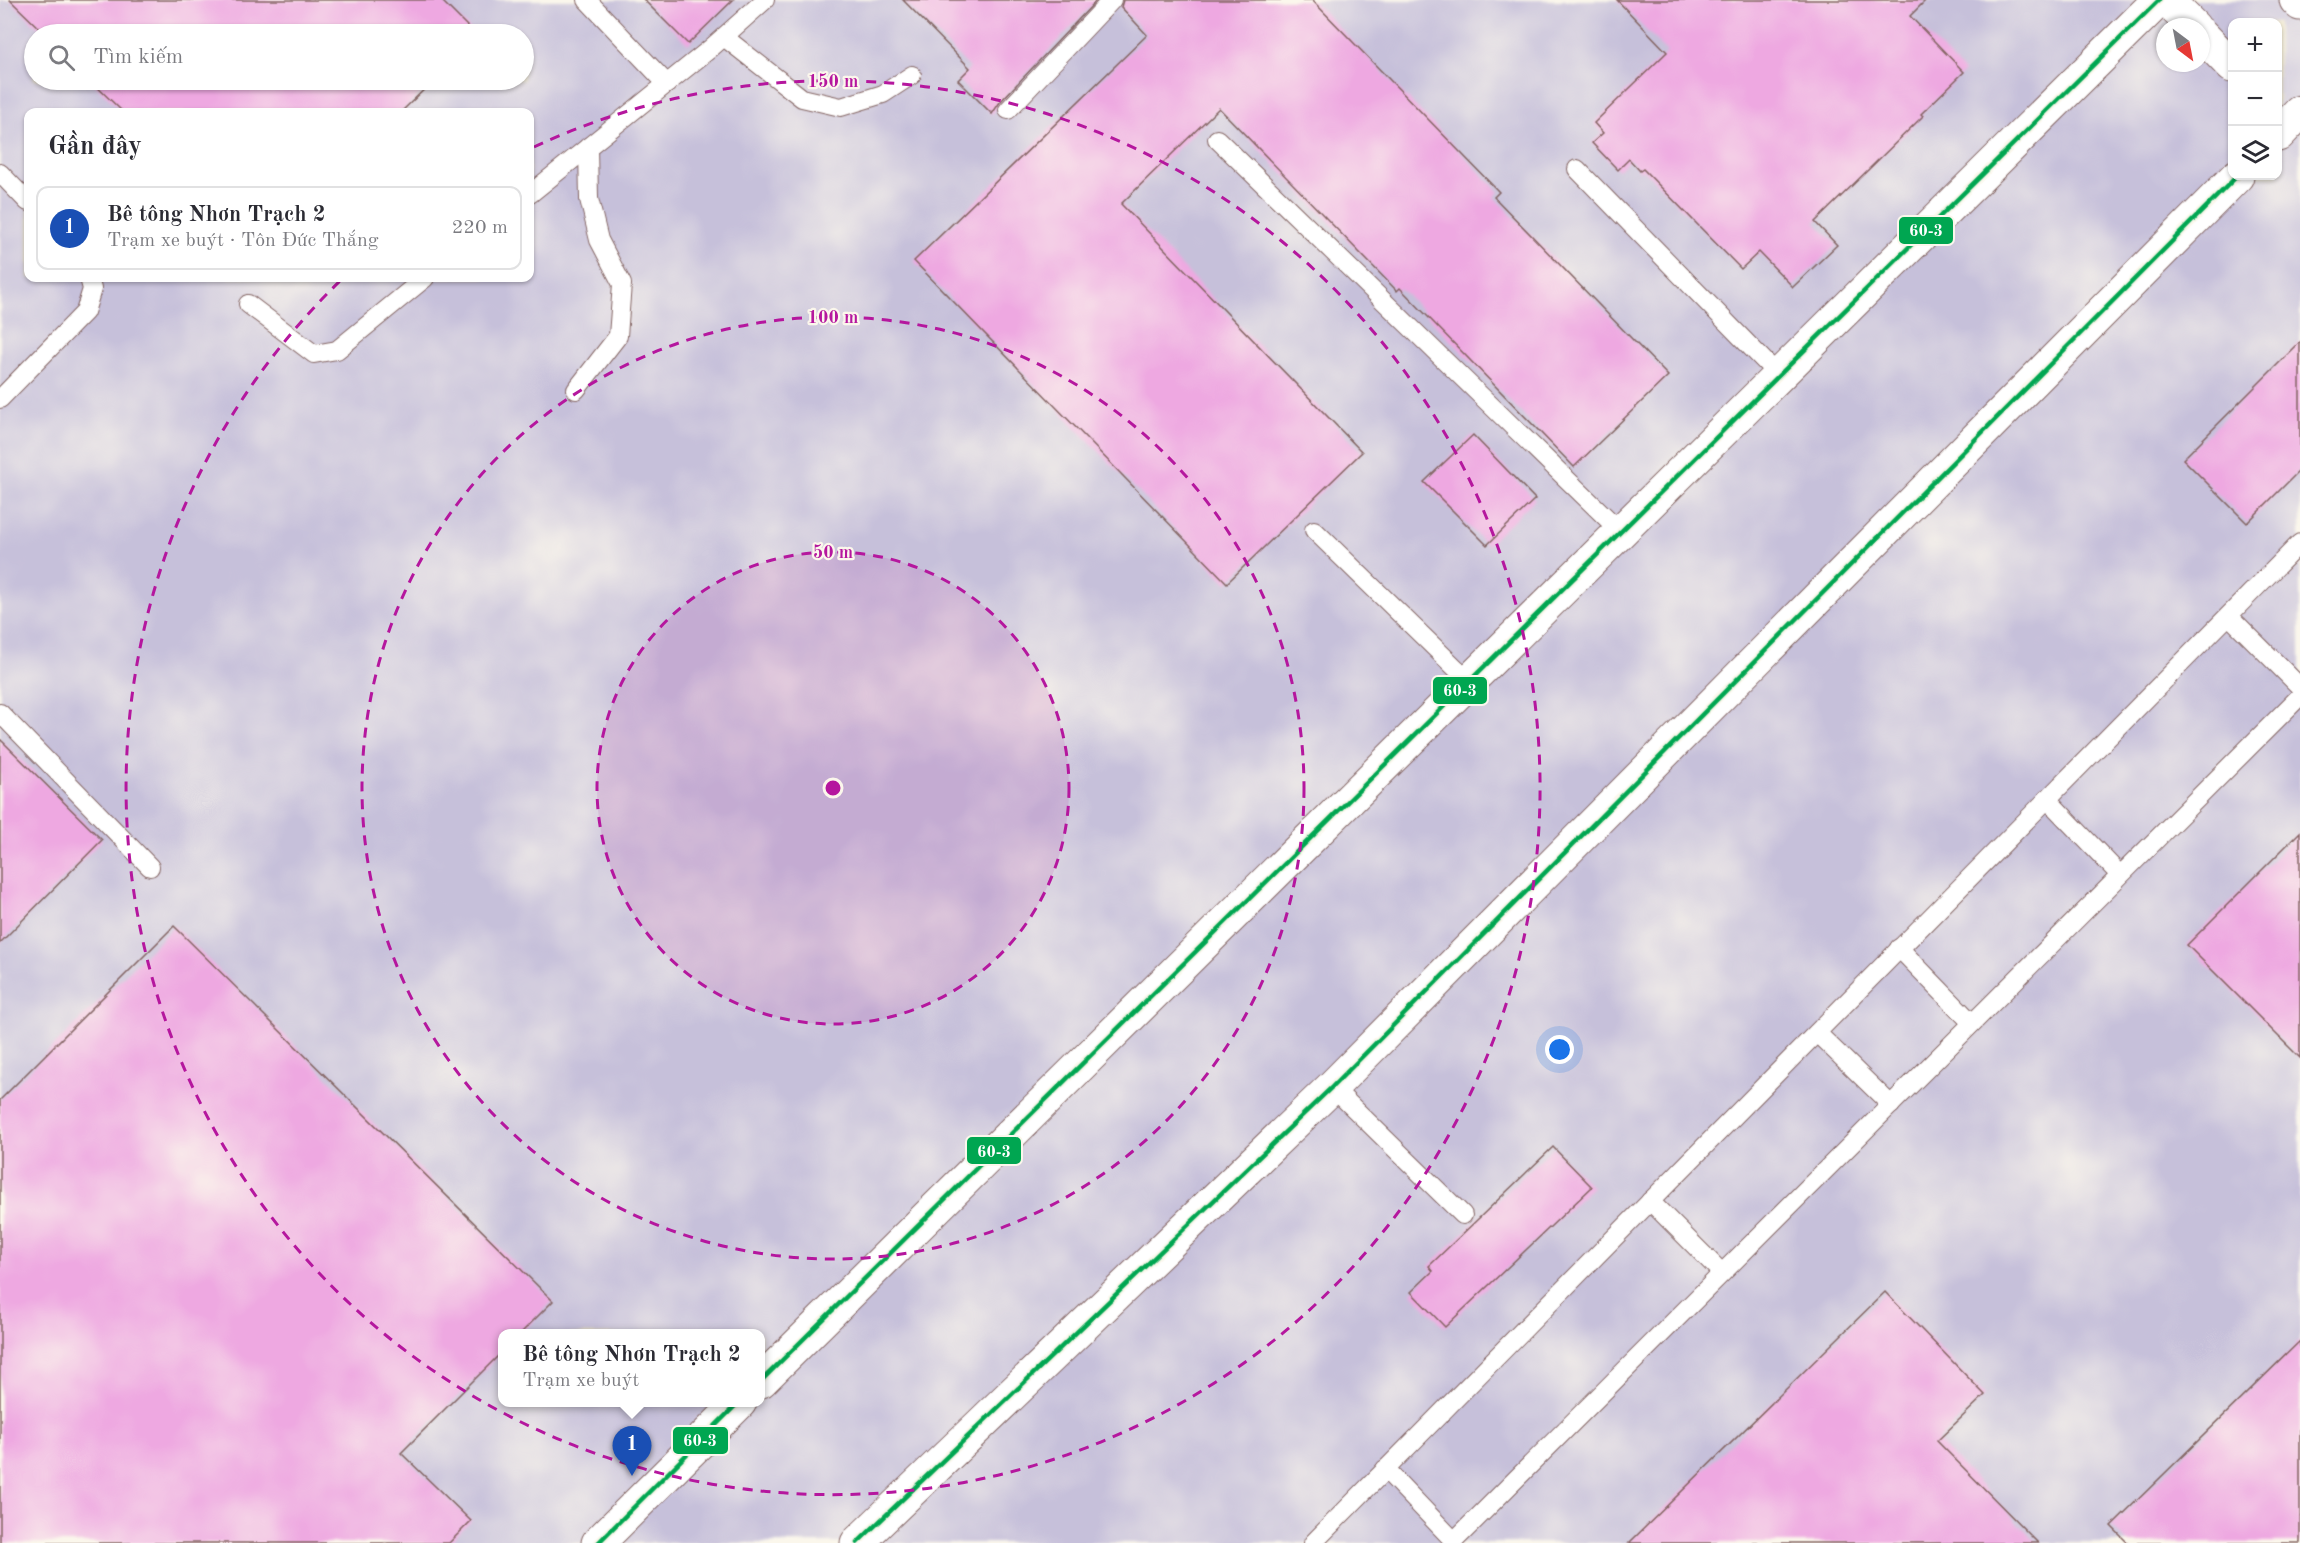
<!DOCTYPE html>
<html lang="vi">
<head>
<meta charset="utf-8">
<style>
  :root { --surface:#fff; --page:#f7f7f7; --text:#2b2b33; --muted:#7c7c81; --line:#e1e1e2; --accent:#d93025 }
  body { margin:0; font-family:"Old Standard TT",serif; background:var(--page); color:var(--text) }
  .controls { position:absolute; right:18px; top:18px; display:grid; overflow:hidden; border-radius:12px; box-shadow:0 2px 4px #0004 }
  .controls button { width:54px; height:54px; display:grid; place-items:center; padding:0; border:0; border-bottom:2px solid var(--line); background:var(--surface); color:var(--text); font:30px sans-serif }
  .compass { position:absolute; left:2156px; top:18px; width:54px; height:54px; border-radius:50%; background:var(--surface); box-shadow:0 2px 4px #0004; rotate:148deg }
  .you { position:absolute; left:1560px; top:1050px; width:21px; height:21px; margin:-15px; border:4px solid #fff; border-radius:50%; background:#1a73e8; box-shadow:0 0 0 9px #1a73e833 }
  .badge { display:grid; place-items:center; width:39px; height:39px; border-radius:50%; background:var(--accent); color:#fff; font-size:20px; font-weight:700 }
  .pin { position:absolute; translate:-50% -50px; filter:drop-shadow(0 2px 3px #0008) }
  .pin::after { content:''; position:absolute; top:32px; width:21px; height:18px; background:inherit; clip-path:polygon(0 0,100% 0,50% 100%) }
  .popup { position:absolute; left:498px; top:1329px; width:267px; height:78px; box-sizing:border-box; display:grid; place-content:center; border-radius:12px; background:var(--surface); filter:drop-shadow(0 2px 4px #0005); font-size:20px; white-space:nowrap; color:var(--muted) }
  .popup b { font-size:22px; color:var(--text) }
  .popup::after { content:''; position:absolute; left:50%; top:100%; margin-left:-12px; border:12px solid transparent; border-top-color:var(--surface) }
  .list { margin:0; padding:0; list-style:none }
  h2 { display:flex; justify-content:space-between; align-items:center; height:78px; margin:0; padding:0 24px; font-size:26px }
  h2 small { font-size:20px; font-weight:400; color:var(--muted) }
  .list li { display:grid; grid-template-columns:39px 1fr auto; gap:18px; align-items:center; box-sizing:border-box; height:84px; margin:0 12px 12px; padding:0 12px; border:2px solid var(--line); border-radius:12px }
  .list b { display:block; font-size:22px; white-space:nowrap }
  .list p { margin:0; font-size:20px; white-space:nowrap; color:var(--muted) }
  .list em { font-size:20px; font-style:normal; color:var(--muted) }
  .icon { flex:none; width:33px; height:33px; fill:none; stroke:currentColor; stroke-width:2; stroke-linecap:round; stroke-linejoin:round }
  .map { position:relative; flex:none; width:2300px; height:1543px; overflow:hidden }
  .search { position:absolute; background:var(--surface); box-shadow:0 2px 4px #0004; left:24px; top:24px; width:510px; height:66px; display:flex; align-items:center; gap:15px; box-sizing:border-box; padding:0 21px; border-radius:33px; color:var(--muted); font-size:22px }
  .panel { position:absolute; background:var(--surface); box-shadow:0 2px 4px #0004; left:24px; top:108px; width:510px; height:174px; border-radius:12px }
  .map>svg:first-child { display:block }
</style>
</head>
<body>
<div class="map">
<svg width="2300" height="1543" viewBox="0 0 2300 1543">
  <rect width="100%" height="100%" fill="#fbf7ec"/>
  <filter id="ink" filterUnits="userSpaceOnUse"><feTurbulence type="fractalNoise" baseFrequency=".0167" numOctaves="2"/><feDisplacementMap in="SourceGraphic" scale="12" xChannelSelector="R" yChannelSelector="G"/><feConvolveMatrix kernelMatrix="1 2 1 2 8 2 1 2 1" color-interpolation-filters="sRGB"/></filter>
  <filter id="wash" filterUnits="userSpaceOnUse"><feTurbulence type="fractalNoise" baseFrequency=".008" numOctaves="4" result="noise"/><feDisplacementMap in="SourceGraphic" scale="24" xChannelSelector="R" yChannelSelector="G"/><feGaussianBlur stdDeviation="1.35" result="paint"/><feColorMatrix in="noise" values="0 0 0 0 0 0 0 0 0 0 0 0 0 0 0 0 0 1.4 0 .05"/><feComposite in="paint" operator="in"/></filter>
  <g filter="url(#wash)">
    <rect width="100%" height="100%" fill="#eee5c8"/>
    <path fill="#c6c0da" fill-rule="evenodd" d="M0,0h2300v1543h-2300zM2232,22h46v154h-46zM2165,27h36v36h-36zM34,34h490v46h-490zM28,112h502v166h-502zM503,1334h258v68h-258z"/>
    <g id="blocks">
      <g fill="#eea8e1">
        <polygon points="10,0 441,0 475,34 45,34"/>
        <polygon points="644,0 733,0 688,44"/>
        <polygon points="903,0 1097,0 1000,102 992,114 958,80 970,68"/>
        <polygon points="1123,0 1312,0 1499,192 1494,197 1668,376 1574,467 1400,288 1397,291 1219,108 1121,204 1362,452 1227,583 914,261 1147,35 1121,7"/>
        <polygon points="1617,0 1926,0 1910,16 1964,72 1921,114 1923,116 1815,222 1837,245 1793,287 1759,252 1741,269 1643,169 1640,171 1629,159 1618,170 1592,143 1603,133 1594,123 1667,52"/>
        <polygon points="90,80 434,80 401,112 123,112"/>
        <polygon points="2300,342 2300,470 2247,523 2183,459"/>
        <polygon points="1473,435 1535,499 1487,545 1424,482"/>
        <polygon points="0,739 102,840 0,943"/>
        <polygon points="2300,832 2300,1058 2187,945"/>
        <polygon points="174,926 553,1301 520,1334 503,1334 503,1351 401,1453 471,1521 449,1543 0,1543 0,1100"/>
        <polygon points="1553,1147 1592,1187 1445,1327 1411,1292 1433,1271 1429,1266"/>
        <polygon points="1885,1292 1985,1395 1937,1441 2038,1543 1629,1543"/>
        <polygon points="2300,1341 2300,1543 2128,1543 2111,1526"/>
      </g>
    </g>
  </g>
  <g filter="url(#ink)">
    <use href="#blocks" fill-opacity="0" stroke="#836462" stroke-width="1.5"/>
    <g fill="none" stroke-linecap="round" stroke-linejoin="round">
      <defs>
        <g id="service">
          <polyline points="587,0 667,84"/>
          <polyline points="724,37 802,98 841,107 883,94 912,75"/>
          <polyline points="1008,110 1112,0"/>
          <polyline points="1217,139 1620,531"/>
          <polyline points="1577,169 1780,377"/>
          <polyline points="0,173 28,202"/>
          <polyline points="530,194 711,48 765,0"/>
          <polyline points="248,304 314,354 337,350 425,278"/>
          <polyline points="576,390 618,336 622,284 599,240 589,199 588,147"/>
          <polyline points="0,399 85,312 92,289 89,278"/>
          <polyline points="1314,530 1469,681"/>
          <polyline points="2229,616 2300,687"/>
          <polyline points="0,713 150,867"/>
          <polyline points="2047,799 2120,875"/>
          <polyline points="1899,948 1972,1023"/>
          <polyline points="1817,1033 1891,1105"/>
          <polyline points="1332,1087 1463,1215"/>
          <polyline points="1650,1201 1722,1273"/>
          <polyline points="1385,1469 1454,1541"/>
          <polyline points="1313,1543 2300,543"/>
          <polyline points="1452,1543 2300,696"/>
        </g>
        <g id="primary">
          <polyline points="2167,0 2194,27"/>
          <polyline points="2296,0 2300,4"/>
          <polyline points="2201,34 2232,66"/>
          <polyline points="2278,135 2300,112"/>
          <polyline points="761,1381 2159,0"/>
          <polyline points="598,1543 740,1402"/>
          <polyline points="857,1543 1332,1087 2237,176"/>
        </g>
      </defs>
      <use href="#service" stroke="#836462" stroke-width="20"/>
      <use href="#primary" stroke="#836462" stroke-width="35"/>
      <use href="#service" stroke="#fff" stroke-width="18"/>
      <use href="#primary" stroke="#fff" stroke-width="33"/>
      <defs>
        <g id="bus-1">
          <polyline points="761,1381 2159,0"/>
          <polyline points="598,1543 739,1402"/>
          <polyline points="857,1543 1332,1087 2237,176"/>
        </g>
      </defs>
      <use href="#bus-1" stroke="#fbf7ec" stroke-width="9"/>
      <use href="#bus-1" stroke="#00a651" stroke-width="4.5"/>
    </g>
  </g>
  <circle cx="833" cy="788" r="236" fill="#b5179e" fill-opacity=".12"/>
  <g fill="none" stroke="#b5179e" stroke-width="3" stroke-dasharray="10 8">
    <circle cx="833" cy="788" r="236"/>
    <circle cx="833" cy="788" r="471"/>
    <path d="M534 147A707 707 0 1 1 342 279"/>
  </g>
  <circle cx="833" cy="788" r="9" fill="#b5179e" stroke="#fbf7ec" stroke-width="3"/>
  <g font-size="18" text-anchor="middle" font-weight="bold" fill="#b5179e" stroke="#fbf7ec" stroke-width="4.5" stroke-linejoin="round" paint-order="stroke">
    <text x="833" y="87">150 m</text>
    <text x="833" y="323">100 m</text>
    <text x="833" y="558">50 m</text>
  </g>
  <g stroke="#fbf7ec" stroke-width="2">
    <rect x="1898" y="216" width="56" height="29" rx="6" fill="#00a651"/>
    <rect x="1432" y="676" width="56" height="29" rx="6" fill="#00a651"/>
    <rect x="966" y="1136" width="56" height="29" rx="6" fill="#00a651"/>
    <rect x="672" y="1426" width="57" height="29" rx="6" fill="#00a651"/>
  </g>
  <g font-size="16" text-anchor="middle" font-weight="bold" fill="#fff">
    <text x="1926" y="236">60-3</text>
    <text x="1460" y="696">60-3</text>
    <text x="994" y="1157">60-3</text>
    <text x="700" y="1446">60-3</text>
  </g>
</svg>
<div class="controls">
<button>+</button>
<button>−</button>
<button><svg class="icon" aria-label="layers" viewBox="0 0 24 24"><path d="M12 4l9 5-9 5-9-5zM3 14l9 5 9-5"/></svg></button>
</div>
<svg class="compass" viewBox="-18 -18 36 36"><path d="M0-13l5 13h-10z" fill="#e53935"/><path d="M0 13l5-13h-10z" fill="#7c7c81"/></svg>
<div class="you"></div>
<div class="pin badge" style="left:632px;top:1476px;background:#1a4fb4">1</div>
<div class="popup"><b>Bê tông Nhơn Trạch 2</b>Trạm xe buýt</div>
<div class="search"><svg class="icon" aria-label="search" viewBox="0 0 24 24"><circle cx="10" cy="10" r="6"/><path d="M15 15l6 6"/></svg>Tìm kiếm</div>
<section class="panel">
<h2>Gần đây<small></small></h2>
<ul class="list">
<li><span class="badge" style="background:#1a4fb4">1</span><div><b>Bê tông Nhơn Trạch 2</b><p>Trạm xe buýt · Tôn Đức Thắng</p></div><em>220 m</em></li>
</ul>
</section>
</div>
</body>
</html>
